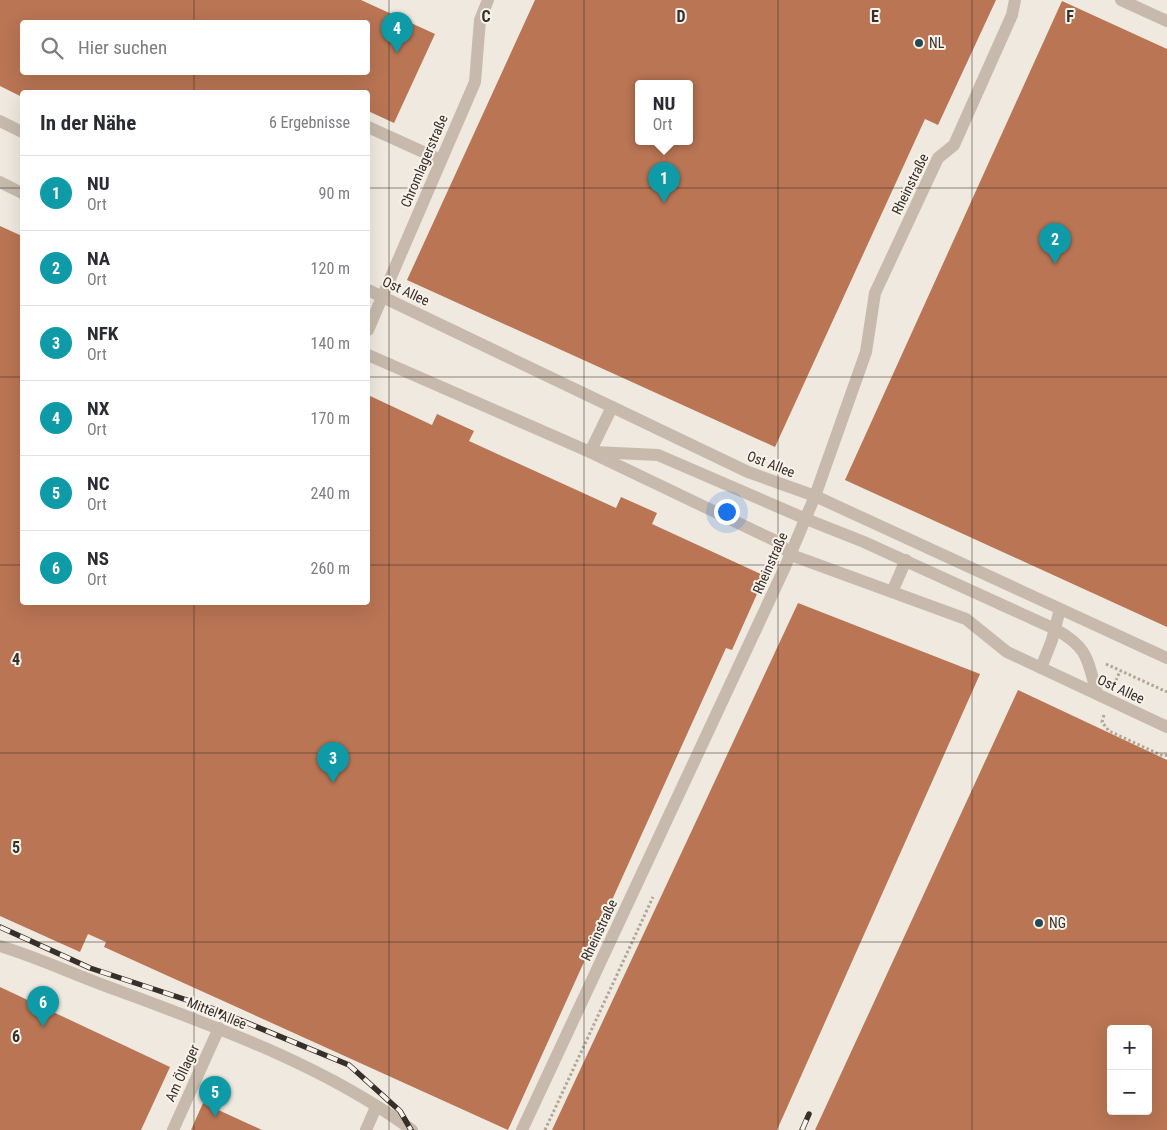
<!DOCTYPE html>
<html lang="de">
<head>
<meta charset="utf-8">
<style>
  :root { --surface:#fff; --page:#f2f2f3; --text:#2b2b33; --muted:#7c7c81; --line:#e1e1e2; --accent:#244b53 }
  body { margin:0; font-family:"Roboto Condensed",sans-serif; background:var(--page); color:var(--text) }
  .controls { position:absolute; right:15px; bottom:15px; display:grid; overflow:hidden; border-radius:5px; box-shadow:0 5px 20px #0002 }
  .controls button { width:45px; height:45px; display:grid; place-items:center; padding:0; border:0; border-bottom:1px solid var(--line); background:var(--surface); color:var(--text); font:25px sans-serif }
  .you { position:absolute; left:726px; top:511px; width:18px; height:18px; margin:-12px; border:4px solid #fff; border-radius:50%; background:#1a73e8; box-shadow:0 0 0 8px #1a73e833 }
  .badge { display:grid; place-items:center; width:32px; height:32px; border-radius:50%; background:var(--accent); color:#fff; font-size:16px; font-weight:700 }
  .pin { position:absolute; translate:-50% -41px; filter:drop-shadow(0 1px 2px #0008) }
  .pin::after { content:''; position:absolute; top:26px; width:18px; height:15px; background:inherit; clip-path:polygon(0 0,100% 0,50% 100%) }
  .popup { position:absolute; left:635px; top:80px; width:58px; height:65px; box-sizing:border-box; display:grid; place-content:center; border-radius:5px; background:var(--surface); filter:drop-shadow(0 1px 4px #0005); font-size:16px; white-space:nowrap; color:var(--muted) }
  .popup b { font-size:19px; color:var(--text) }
  .popup::after { content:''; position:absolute; left:50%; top:100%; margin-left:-10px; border:10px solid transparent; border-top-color:var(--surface) }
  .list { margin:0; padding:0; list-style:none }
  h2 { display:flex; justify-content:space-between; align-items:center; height:65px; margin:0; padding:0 20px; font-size:21px }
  h2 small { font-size:16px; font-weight:400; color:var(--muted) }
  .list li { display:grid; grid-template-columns:32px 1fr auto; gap:15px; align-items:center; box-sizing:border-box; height:75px; padding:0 20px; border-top:1px solid var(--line) }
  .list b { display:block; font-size:19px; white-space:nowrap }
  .list p { margin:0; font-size:16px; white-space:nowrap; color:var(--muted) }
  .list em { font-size:16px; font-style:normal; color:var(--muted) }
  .icon { flex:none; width:28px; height:28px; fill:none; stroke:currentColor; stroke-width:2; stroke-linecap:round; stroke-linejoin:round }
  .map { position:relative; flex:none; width:1167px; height:1130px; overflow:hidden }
  .search { position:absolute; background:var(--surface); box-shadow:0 5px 20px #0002; left:20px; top:20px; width:350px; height:55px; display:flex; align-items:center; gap:12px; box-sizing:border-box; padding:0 18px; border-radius:5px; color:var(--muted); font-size:19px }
  .panel { position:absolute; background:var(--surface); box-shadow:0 5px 20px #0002; left:20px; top:90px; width:350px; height:515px; border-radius:5px }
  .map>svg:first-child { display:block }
</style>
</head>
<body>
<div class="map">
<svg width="1167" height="1130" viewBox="0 0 1167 1130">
  <rect width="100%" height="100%" fill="#f0e9df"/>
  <g fill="#b97554" fill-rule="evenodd">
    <path d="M0,0h361l74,34 -41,89 -26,-12v-19h-346v5l-22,-11zM22,22h346v50h-346z"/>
    <path d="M535,0h461l-58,125 -13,-6 -150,328 -368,-167zM639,84h50v58h-50z"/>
    <polygon points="1062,1 1167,49 1167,627 845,480"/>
    <polygon points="0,226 22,236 22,602 368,602 368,395 432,425 437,414 474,431 469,441 616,508 621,497 657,513 652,524 765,576 732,650 726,648 508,1130 104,947 106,942 88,934 80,952 0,916"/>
    <polygon points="798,603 980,674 777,1130 552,1130"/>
    <path d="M1018,690l149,70v370h-352zM1111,1029h37v82h-37z"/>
    <polygon points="0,987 170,1067 141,1130 0,1130"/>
    <polygon points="203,1103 262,1130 191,1130"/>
  </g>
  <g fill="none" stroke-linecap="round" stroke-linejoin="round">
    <g stroke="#b2a596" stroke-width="3" stroke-dasharray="2.5 2.5" stroke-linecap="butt">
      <polyline points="1106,664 1167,692"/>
      <polyline points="1114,685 1120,671"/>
      <polyline points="1104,715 1102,722 1109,731 1163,756 1167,755"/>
      <polyline points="545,1130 653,897"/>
    </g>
    <g stroke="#c7baac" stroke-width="12">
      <polyline points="1121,0 1167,21"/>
      <polyline points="0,121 22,132"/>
      <polyline points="368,127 441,160"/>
      <polyline points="0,182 22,193"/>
      <polyline points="368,290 748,472 815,496 1167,658"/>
      <polyline points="368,330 475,82 480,20 488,0"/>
      <polyline points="368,355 590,452 778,542 791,555 966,619 1007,652 1167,727"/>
      <polyline points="590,452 612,407"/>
      <path d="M595,452l63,3 148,64 58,23 191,87c34,19 32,30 42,65"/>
      <polyline points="892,592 906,560"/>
      <polyline points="1041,668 1052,640 1060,609"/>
      <path d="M0,946c39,12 75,29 114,43 102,38 210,76 298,141"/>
      <polyline points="173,1130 219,1028"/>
      <polyline points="366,1130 376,1107"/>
      <polyline points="522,1130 785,567 815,496 866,352 875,293 938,158 954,145 1012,15 1015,0"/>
    </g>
    <defs>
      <g id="rail">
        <polyline points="0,927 90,968 211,1008 349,1065 400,1111 411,1130"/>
        <polyline points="802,1130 809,1114"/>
      </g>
    </defs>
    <use href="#rail" stroke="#362f2a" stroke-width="5.5"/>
    <use href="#rail" stroke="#f8f3ea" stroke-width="4" stroke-dasharray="11" stroke-linecap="butt"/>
  </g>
  <path fill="none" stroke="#362f2a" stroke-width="1" stroke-opacity="0.55" d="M194,0v22M389,0v1130M584,0v1130M778,0v1130M972,0v1130M194,72v20M0,188h22M368,188h799M0,377h22M368,377h799M0,565h22M368,565h799M194,602v528M0,753h1167M0,942h1167"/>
  <g fill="#244b53" stroke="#f8f3ea" stroke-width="2">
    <circle cx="919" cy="43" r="5"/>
    <circle cx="1039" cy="923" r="5"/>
  </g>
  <g text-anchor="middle" stroke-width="4" stroke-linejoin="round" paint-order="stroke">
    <g font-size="14" fill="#362f2a" stroke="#f8f3ea" text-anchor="start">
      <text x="929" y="48">NL</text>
      <text x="1049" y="928">NG</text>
    </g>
    <g font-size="14" fill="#362f2a" stroke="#f8f3ea">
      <text transform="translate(424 161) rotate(-67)" y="5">Chromlagerstraße</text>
      <text transform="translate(910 184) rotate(-64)" y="5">Rheinstraße</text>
      <text transform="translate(406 291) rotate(25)" y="5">Ost Allee</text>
      <text transform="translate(771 464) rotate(21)" y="5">Ost Allee</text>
      <text transform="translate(770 563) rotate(-66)" y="5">Rheinstraße</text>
      <text transform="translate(1121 689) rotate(25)" y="5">Ost Allee</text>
      <text transform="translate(599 930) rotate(-65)" y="5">Rheinstraße</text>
      <text transform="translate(217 1013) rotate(22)" y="5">Mittel Allee</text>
      <text transform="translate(182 1073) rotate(-65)" y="5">Am Öllager</text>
    </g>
  </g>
  <g font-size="16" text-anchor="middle" font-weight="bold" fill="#362f2a" stroke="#f8f3ea" stroke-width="4" stroke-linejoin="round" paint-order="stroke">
    <text x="486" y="22">C</text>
    <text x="681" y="22">D</text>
    <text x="875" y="22">E</text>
    <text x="1070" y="22">F</text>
    <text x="16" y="665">4</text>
    <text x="16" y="853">5</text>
    <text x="16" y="1042">6</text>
  </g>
</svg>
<div class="controls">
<button>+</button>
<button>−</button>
</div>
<div class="you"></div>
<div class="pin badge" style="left:664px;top:203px;background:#0f9aa8">1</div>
<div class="popup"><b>NU</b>Ort</div>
<div class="pin badge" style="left:1055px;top:264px;background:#0f9aa8">2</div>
<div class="pin badge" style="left:333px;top:783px;background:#0f9aa8">3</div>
<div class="pin badge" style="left:397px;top:53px;background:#0f9aa8">4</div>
<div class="pin badge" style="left:215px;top:1117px;background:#0f9aa8">5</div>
<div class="pin badge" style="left:43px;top:1027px;background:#0f9aa8">6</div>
<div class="search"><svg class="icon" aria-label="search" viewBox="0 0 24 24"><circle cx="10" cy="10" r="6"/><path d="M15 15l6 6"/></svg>Hier suchen</div>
<section class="panel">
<h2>In der Nähe<small>6 Ergebnisse</small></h2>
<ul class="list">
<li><span class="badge" style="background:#0f9aa8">1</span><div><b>NU</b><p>Ort</p></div><em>90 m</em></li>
<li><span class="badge" style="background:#0f9aa8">2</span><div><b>NA</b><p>Ort</p></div><em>120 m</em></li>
<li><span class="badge" style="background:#0f9aa8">3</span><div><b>NFK</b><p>Ort</p></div><em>140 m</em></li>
<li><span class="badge" style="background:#0f9aa8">4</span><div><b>NX</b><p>Ort</p></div><em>170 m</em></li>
<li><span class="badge" style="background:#0f9aa8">5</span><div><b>NC</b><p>Ort</p></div><em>240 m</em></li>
<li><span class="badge" style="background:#0f9aa8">6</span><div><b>NS</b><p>Ort</p></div><em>260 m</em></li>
</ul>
</section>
</div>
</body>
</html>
